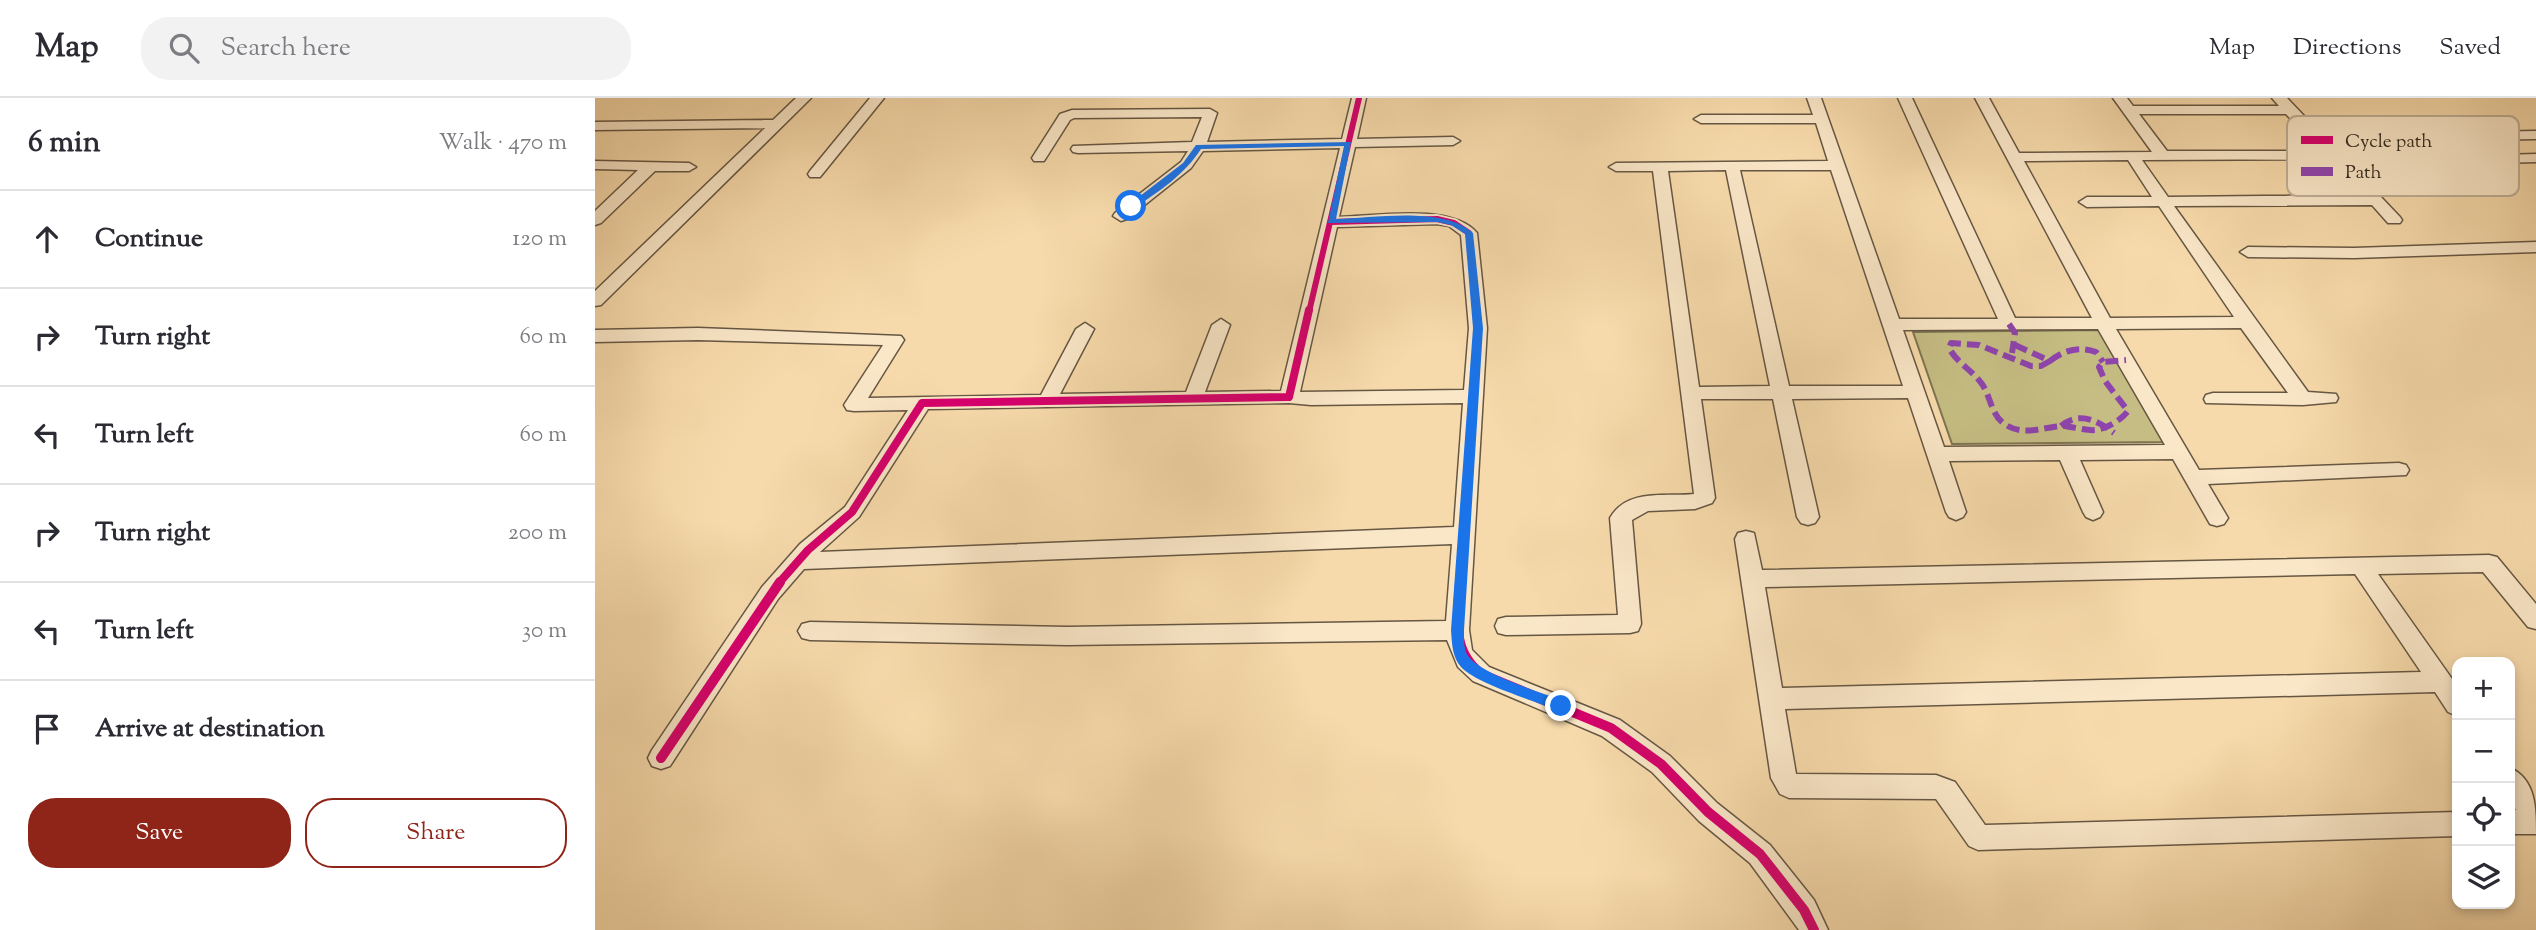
<!DOCTYPE html>
<html lang="en">
<head>
<meta charset="utf-8">
<style>
  :root { --surface:#fff; --page:#f2f2f3; --text:#2b2b33; --muted:#7c7c81; --line:#e1e1e2; --accent:#8f2418 }
  body { margin:0; font-family:"Sorts Mill Goudy",serif; background:var(--page); color:var(--text) }
  .controls { position:absolute; right:21px; bottom:21px; display:grid; overflow:hidden; border-radius:14px; box-shadow:0 4px 10px #0003 }
  .controls button { width:63px; height:63px; display:grid; place-items:center; padding:0; border:0; border-bottom:2px solid var(--line); background:var(--surface); color:var(--text); font:35px sans-serif }
  .stop { position:absolute; width:21px; height:21px; margin:-16px; border:5px solid #1a73e8; border-radius:50%; background:#fff }
  .stop.end { background:#1a73e8; border-color:#fff; box-shadow:0 2px 7px #0008 }
  .list { margin:0; padding:0; list-style:none }
  h2 { display:flex; justify-content:space-between; align-items:center; height:91px; margin:0; padding:0 28px; font-size:30px }
  h2 small { font-size:23px; font-weight:400; color:var(--muted) }
  .list li { display:grid; grid-template-columns:46px 1fr auto; gap:21px; align-items:center; box-sizing:border-box; height:98px; padding:0 28px; border-top:2px solid var(--line) }
  .list b { display:block; font-size:26px; white-space:nowrap }
  .list em { font-size:23px; font-style:normal; color:var(--muted) }
  .actions { display:flex; gap:14px; padding:21px 28px }
  .actions a { flex:1; padding:16px 0; border:2px solid var(--accent); border-radius:28px; text-align:center; font-size:24px; color:var(--accent) }
  .actions .main { background:var(--accent); color:#fff }
  .icon { flex:none; width:38px; height:38px; fill:none; stroke:currentColor; stroke-width:2; stroke-linecap:round; stroke-linejoin:round }
  .map { position:relative; flex:none; width:1941px; height:832px; overflow:hidden }
  header { display:flex; align-items:center; gap:42px; box-sizing:border-box; height:98px; padding:0 35px; background:var(--surface); border-bottom:2px solid var(--line) }
  header strong { font-size:33px }
  nav { display:flex; gap:38px; margin-inline-start:auto; font-size:24px }
  .search { width:490px; height:63px; background:var(--page); display:flex; align-items:center; gap:18px; box-sizing:border-box; padding:0 24px; border-radius:28px; color:var(--muted); font-size:26px }
  main { display:flex }
  aside { flex:1; background:var(--surface) }
  .map>svg:first-child { display:block }
</style>
</head>
<body>
<header>
<strong>Map</strong>
<div class="search"><svg class="icon" aria-label="search" viewBox="0 0 24 24"><circle cx="10" cy="10" r="6"/><path d="M15 15l6 6"/></svg>Search here</div>
<nav><a>Map</a><a>Directions</a><a>Saved</a></nav>
</header>
<main>
<aside>
<h2>6 min<small>Walk · 470 m</small></h2>
<ul class="list">
<li><svg class="icon" aria-label="ahead" viewBox="0 0 24 24"><path d="M12 20V5M6 11l6-6 6 6"/></svg><div><b>Continue</b></div><em>120 m</em></li>
<li><svg class="icon" aria-label="right" viewBox="0 0 24 24"><path d="M7 20v-9h11M14 6l5 5-5 5"/></svg><div><b>Turn right</b></div><em>60 m</em></li>
<li><svg class="icon" aria-label="left" viewBox="0 0 24 24"><path d="M17 20v-9H6M10 6l-5 5 5 5"/></svg><div><b>Turn left</b></div><em>60 m</em></li>
<li><svg class="icon" aria-label="right" viewBox="0 0 24 24"><path d="M7 20v-9h11M14 6l5 5-5 5"/></svg><div><b>Turn right</b></div><em>200 m</em></li>
<li><svg class="icon" aria-label="left" viewBox="0 0 24 24"><path d="M17 20v-9H6M10 6l-5 5 5 5"/></svg><div><b>Turn left</b></div><em>30 m</em></li>
<li><svg class="icon" aria-label="arrive" viewBox="0 0 24 24"><path d="M6 21V4h12l-3 4 3 4H6"/></svg><div><b>Arrive at destination</b></div></li>
</ul>
<div class="actions"><a class="main">Save</a><a>Share</a></div>
</aside>
<div class="map">
<svg width="1941" height="832" viewBox="0 0 1941 832">
  <rect width="100%" height="100%" fill="#f7daab"/>
  <filter id="stains"><feTurbulence type="fractalNoise" baseFrequency=".00286" numOctaves="4"/><feColorMatrix values="0 0 0 0 .2 0 0 0 0 .09 0 0 0 0 .02 0 0 0 .5 -.17"/></filter>
  <radialGradient id="worn" r=".72"><stop offset=".6" stop-color="#630" stop-opacity="0"/><stop offset="1" stop-color="#630" stop-opacity=".3"/></radialGradient>
  <polygon fill="#c5bd83" stroke="#7d7452" stroke-width="2" points="1507,232 1570,344 1357,346 1318,234"/>
  <g fill="none" stroke-linecap="round" stroke-linejoin="round">
    <defs>
      <g id="street">
        <polygon points="201,0 216,0 6,207 0,208 0,193 170,30 0,32 0,24 178,22"/>
        <polygon points="275,0 289,0 225,79 215,79 213,76 215,73"/>
        <path d="M757,0h14l-9,41 96,-2 7,4 -7,4 -98,2 -16,70c37,-1 113,-14 138,16l10,95 -18,302 3,20 17,17 131,53 50,36 47,47 53,42 44,55 14,30h-29l-49,-67 -51,-42 -47,-49 -50,-36 -129,-55 -15,-14 -11,-27 -380,5 -257,-5 -8,-2 -4,-7 4,-7 8,-2 257,5 379,-6 6,-77 -648,25 -26,30 -108,167 -9,3 -9,-3 -4,-8 4,-8 110,-163 38,-43 45,-37 63,-97 -54,1 -7,-1 -3,-5 39,-60 -185,-5 -103,2v-12l103,-2 203,8 3,4 -36,58 173,-3 35,-66 9,-6 9,6 -34,65 126,-2 26,-67 9,-6 9,6 -25,67 76,-1 59,-243 -137,3 -12,17 -64,51 -6,2 -8,-5 2,-3 66,-51 7,-11 -110,2 -5,-1 -2,-3 2,-3 119,-4 10,-25 -128,1 -4,2 -26,41h-10l-2,-3 28,-44 12,-4 138,-1 7,4 -10,29 135,-3zM842,126l12,2 12,9 8,93 -5,62 -164,2 37,-165zM694,305l22,2 152,-2 -9,124 -634,25 39,-35 69,-108z"/>
        <path d="M1212,0h14l78,221h99l-100,-221h14l103,220h77l-117,-220h14l30,55 133,-1 -39,-54h14l6,8h146l-7,-8h15l113,119 2,3 -2,3h-12l-16,-18 -198,1 134,186 28,2 2,4 -2,4 -33,3 -97,-2 -2,-4 2,-4 7,-2h75l-47,-65 -125,1 83,141 200,-7 7,2 3,5 -3,5 -198,9 20,34 -4,6 -7,2 -7,-2 -37,-65 -93,1 23,52 -3,5 -7,3 -7,-3 -3,-5 -23,-52 -111,1 17,51 -3,5 -7,3 -7,-3 -3,-5 -38,-114 -116,1 27,118 -4,6 -7,2 -7,-2 -4,-6 -24,-118h-72l14,99 -3,5 -17,6 -47,2 -16,9 9,104 -3,7 -8,2 -124,2 -8,-2 -3,-7 3,-7 8,-2 112,-2 -8,-97c17,-30 55,-21 84,-24l-41,-323h-37l-7,-4 7,-4 212,-2 -12,-38h-115l-7,-4 7,-4h112zM1544,16h147l34,37h-153zM1733,61l35,36 -195,2 -26,-37zM1533,62l24,37h-65l-8,5 8,5 72,-1 75,111 -124,1 -86,-157zM1131,72l44,216 -71,1 -31,-216zM1145,72h91l72,216h-114zM1503,231l67,116 -221,2 -41,-117z"/>
        <polygon points="1941,33 1941,41 1768,44 1761,40 1768,36"/>
        <polygon points="1941,56 1941,64 1905,65 1898,61 1905,57"/>
        <polygon points="0,63 94,65 101,69 94,73 60,73 6,125 0,127 0,113 43,72 0,71"/>
        <polygon points="1941,144 1941,154 1759,160 1653,159 1645,154 1653,149 1759,150"/>
        <path d="M1151,433l8,2 8,37 727,-15 8,2 39,47v25l-8,-2 -45,-55 -105,2 79,112v30l-9,-4 -13,-20 -650,17 11,65 140,1 19,7 30,43 472,-13v24l-479,14 -9,-4 -33,-47 -147,-1 -9,-4 -9,-16 -36,-239 3,-6zM1760,476l66,98 -639,16 -17,-101z"/>
        <path d="M1915,670c26,11 26,41 26,66h-26v-24h6l-6,-9z"/>
      </g>
    </defs>
    <use href="#street" stroke="#665743" stroke-width="3"/>
    <use href="#street" fill="#fae7c8" fill-rule="evenodd"/>
    <g stroke="#8e44ad" stroke-width="6" stroke-dasharray="13 6" stroke-linecap="butt">
      <polyline points="1414,226 1420,235 1417,255"/>
      <path d="M1420,247l35,16 -9,5h-10l-52,-21 -28,-2 -2,5c8,15 23,22 33,36 9,13 9,32 24,41 19,12 39,1 58,1 10,1 22,5 32,4 12,-2 25,-10 32,-19l-23,-30 -6,-14 4,-5 23,-2"/>
      <path d="M1455,263c14,-11 29,-15 46,-9l7,10"/>
      <path d="M1466,328c18,-15 36,-6 53,7"/>
    </g>
    <defs>
      <g id="cycleway-far2">
        <polyline points="736,124 842,121 859,125 874,135 881,214"/>
        <polyline points="714,214 764,0"/>
      </g>
      <g id="cycleway-far1">
        <polyline points="183,486 213,452 257,414 327,305 694,299 714,212"/>
        <polyline points="865,486 883,230 881,212"/>
      </g>
      <g id="cycleway">
        <path d="M865,484c-2,35 -10,68 21,92l130,54 50,36 47,48 52,42 44,56 10,20"/>
        <polyline points="66,660 185,484"/>
      </g>
    </defs>
    <use href="#cycleway-far2" stroke="#fae7c8" stroke-width="10"/>
    <use href="#cycleway-far1" stroke="#fae7c8" stroke-width="12"/>
    <use href="#cycleway" stroke="#fae7c8" stroke-width="15"/>
    <use href="#cycleway-far2" stroke="#d6006c" stroke-width="6"/>
    <use href="#cycleway-far1" stroke="#d6006c" stroke-width="8"/>
    <use href="#cycleway" stroke="#d6006c" stroke-width="10"/>
  </g>
  <path fill="#1a73e8" d="M756,44l-15,77c38,-1 108,-13 137,14l10,95 -19,302c0,9 -1,20 5,27 14,18 74,36 97,45v8h-10c-23,-10 -79,-26 -95,-43 -9,-10 -9,-24 -10,-37l22,-302 -8,-94 -14,-9 -14,-3 -109,1 16,-77 -143,3c-17,26 -41,42 -67,59l-7,-2 56,-43 13,-18z"/>
  <rect x="1692" y="18" width="232" height="80" rx="10" fill="#fae7c8" stroke="#bfaf96" stroke-width="2"/>
  <rect x="1706" y="38" width="32" height="8" fill="#d6006c"/>
  <rect x="1706" y="69" width="32" height="9" fill="#8e44ad"/>
  <g font-size="19" fill="#352b20">
    <text x="1750" y="49">Cycle path</text>
    <text x="1750" y="80">Path</text>
  </g>
  <rect width="100%" height="100%" filter="url(#stains)"/>
  <rect width="100%" height="100%" fill="url(#worn)"/>
</svg>
<div class="controls">
<button>+</button>
<button>−</button>
<button><svg class="icon" aria-label="locate" viewBox="0 0 24 24"><circle cx="12" cy="12" r="6"/><path d="M12 2v4M12 18v4M2 12h4M18 12h4"/></svg></button>
<button><svg class="icon" aria-label="layers" viewBox="0 0 24 24"><path d="M12 4l9 5-9 5-9-5zM3 14l9 5 9-5"/></svg></button>
</div>
<div class="stop" style="left:536px;top:108px"></div>
<div class="stop end" style="left:966px;top:608px"></div>
</div>
</main>
</body>
</html>
